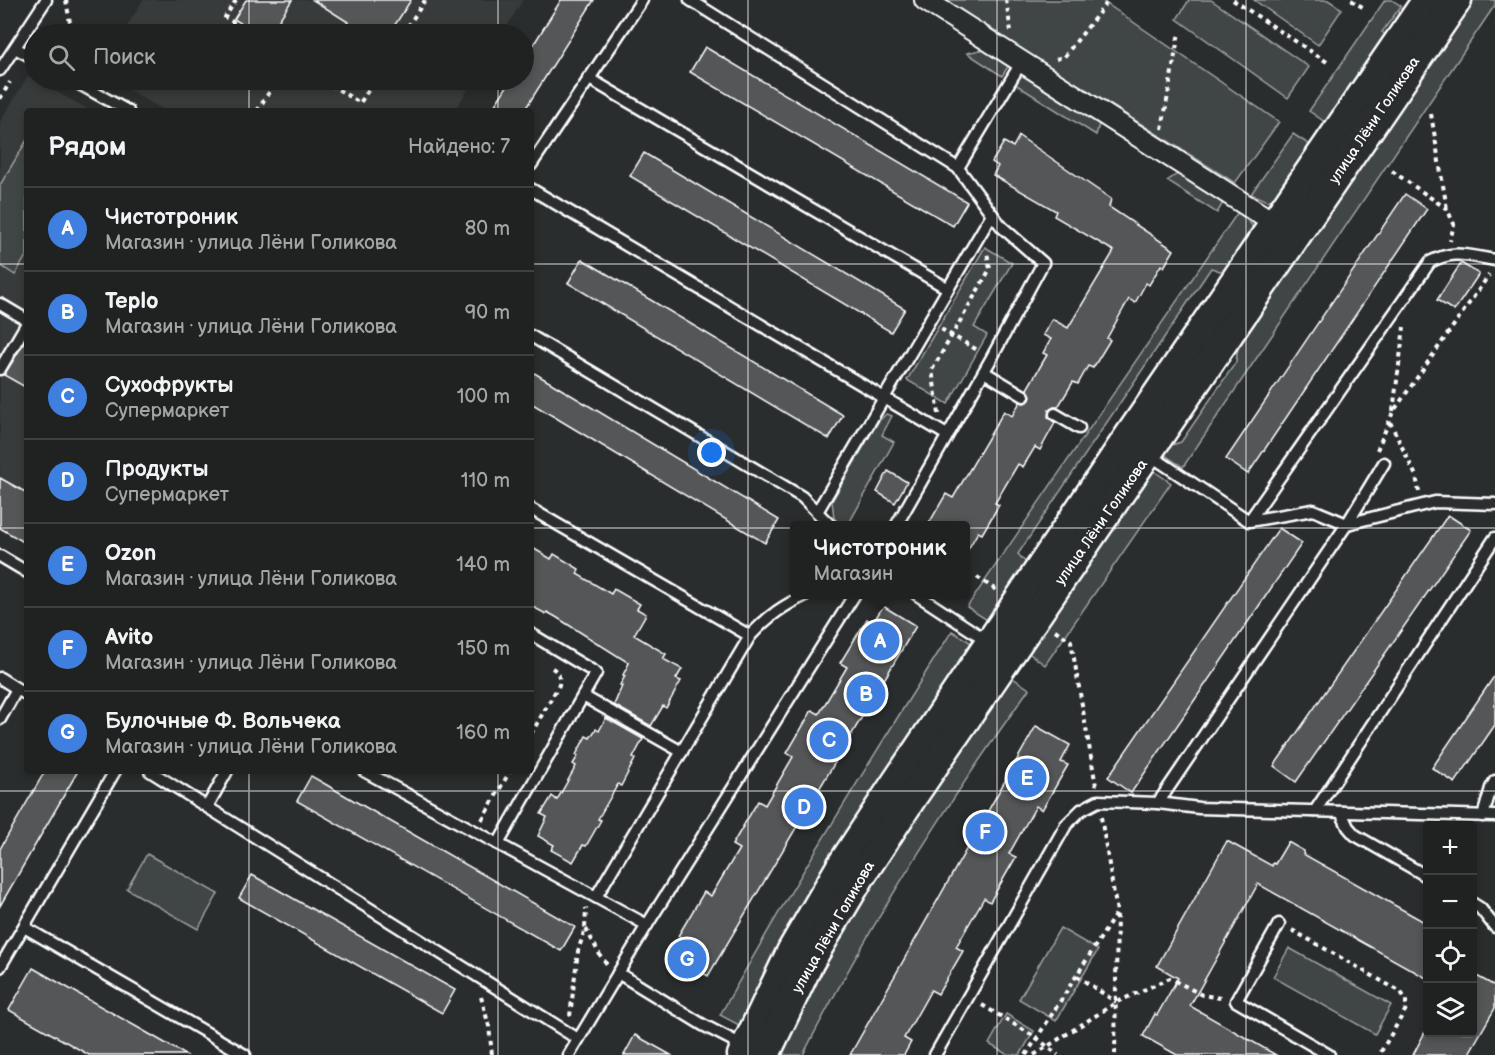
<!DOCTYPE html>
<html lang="ru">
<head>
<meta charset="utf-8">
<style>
  :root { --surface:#202222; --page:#2d2f2f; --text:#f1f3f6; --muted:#a2a4a5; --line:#3d3f40; --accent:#0b8043 }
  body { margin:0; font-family:"Balsamiq Sans",sans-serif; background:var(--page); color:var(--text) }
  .controls { position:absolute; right:18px; bottom:18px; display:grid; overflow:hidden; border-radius:6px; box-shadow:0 3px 9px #0003 }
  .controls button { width:54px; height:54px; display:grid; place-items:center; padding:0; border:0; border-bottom:2px solid var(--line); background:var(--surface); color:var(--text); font:30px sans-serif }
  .you { position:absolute; left:712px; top:453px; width:21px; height:21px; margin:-15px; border:4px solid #fff; border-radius:50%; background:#1a73e8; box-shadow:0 0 0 9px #1a73e833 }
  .badge { display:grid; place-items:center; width:39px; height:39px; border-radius:50%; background:var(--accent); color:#fff; font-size:20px; font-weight:700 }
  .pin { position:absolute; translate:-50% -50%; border:3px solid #fff; box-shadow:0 2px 6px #0006 }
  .popup { position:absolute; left:790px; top:521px; width:180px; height:78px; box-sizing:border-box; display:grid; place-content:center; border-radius:6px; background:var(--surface); filter:drop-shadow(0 2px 4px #0005); font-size:20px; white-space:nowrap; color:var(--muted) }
  .popup b { font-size:22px; color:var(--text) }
  .popup::after { content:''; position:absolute; left:50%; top:100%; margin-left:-12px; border:12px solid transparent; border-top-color:var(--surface) }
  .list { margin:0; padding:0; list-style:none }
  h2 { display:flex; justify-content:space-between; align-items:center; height:78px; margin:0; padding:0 24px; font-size:26px }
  h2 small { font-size:20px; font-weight:400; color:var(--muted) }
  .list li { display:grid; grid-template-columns:39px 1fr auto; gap:18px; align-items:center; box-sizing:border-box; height:84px; padding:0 24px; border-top:2px solid var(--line) }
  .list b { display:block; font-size:22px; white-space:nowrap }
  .list p { margin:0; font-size:20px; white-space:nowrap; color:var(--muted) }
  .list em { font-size:20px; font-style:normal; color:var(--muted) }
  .icon { flex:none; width:33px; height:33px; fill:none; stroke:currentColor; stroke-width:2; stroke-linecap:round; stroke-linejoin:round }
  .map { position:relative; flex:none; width:1495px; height:1055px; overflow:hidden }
  .search { position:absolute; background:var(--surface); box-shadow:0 3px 9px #0003; left:24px; top:24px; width:510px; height:66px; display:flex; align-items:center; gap:15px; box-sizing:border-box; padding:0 21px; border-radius:33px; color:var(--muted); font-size:22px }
  .panel { position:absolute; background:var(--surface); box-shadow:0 3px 9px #0003; left:24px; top:108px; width:510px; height:666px; border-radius:6px }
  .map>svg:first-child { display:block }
</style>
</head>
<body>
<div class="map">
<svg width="1495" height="1055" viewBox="0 0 1495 1055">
  <rect width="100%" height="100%" fill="#2a2d2e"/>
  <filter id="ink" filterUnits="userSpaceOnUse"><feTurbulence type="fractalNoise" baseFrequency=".0167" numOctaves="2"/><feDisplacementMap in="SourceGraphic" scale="12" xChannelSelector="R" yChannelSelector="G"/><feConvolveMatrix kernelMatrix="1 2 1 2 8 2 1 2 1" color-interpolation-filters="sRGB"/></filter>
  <g filter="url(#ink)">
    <g fill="#373a3b">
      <polygon points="143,0 523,0 502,34 122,34"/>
      <polygon points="28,76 91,111 27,111 27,544 0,528 0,122"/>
      <polygon points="110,80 474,80 454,111 166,111"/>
    </g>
    <g fill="#414445" stroke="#a0a2a2" stroke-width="1.5">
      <polygon points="944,0 1101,0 1279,122 1235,183"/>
      <polygon points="1189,0 1211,0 1309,67 1288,98 1177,19"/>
      <polygon points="1254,0 1328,0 1342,9 1318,45"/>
      <polygon points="1385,0 1392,0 1401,6 1382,32 1388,36 1328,124 1309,111"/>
      <polygon points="1472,0 1495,0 1495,5 1183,467 1162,453 1166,447 1181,442 1236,362 1239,340"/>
      <polygon points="984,49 1009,65 1002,76 967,53"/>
      <polygon points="1022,73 1100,121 1096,135 1015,84"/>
      <polygon points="1293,134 1313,147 1276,198 1267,201 1251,194"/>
      <polygon points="27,140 27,254 15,275 0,265 0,185"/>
      <polygon points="1179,173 1224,201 1217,213 1167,181"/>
      <polygon points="1238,212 1252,225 1252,236 1230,268 1220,271 1211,268 1018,554 1027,564 990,622 967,607"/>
      <polygon points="985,247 1012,263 974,327 987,335 948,404 907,380"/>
      <polygon points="886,414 892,416 882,435 894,442 848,525 841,525 834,518 832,501 878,422"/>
      <polygon points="1151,469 1171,483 1045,665 1026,651"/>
      <path d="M952,631l21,13 -193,300 -41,81 -19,-10c73,-131 152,-258 232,-384z"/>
      <path d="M1010,676l19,13c-83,116 -161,238 -226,366h-21l29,-63 68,-121z"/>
      <polygon points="147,854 218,894 198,929 127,889"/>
      <polygon points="1060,928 1098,950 1056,1021 1019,999"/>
      <polygon points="1289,948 1391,1005 1375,1034 1273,977"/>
      <polygon points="1006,1014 1034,1031 1020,1055 1008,1055 989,1044"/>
    </g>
    <g fill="#555758" stroke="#fff" stroke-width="1.5">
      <polygon points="246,0 292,0 270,34 258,34 234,19"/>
      <polygon points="313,0 411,0 389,34 340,34 348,22"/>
      <polygon points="561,0 594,0 524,111 491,111 511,80 524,80 524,60"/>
      <polygon points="705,47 967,202 953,226 690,72"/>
      <polygon points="1019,136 1111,199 1109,207 1174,250 1164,267 1161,265 1149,285 1146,283 1135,303 1129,299 1107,338 1110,340 1093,368 1088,366 1078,384 1073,382 1058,407 1054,407 1049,410 1048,417 1055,423 1040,450 1035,447 1023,467 1018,464 995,503 999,505 982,534 978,532 966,553 966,525 928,525 946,494 953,498 1004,411 1012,416 1020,402 1024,403 1030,400 1031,396 1027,389 1047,355 1043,353 1051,339 1043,335 1052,319 1068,328 1114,251 1054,216 1056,211 993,175 998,166 992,162 1004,142 1013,147"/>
      <polygon points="644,153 905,309 891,332 630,176"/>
      <polygon points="1405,194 1427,209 1248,474 1226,459"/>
      <polygon points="582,259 843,415 829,439 568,283"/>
      <polygon points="1461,263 1479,274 1454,311 1437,300"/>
      <polygon points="27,338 27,388 4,375"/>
      <polygon points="531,371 779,520 765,543 531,403"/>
      <polygon points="888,471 907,482 895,503 877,492"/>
      <polygon points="0,478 27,493 27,544 0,528"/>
      <polygon points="1448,515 1471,530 1296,782 1274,766"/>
      <polygon points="1279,528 1302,543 1131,793 1108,777"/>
      <polygon points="531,547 551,559 554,554 579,569 577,574 611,594 614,589 640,604 637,609 646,614 634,635 666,654 663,659 682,669 676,679 681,681 666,708 663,706 651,726 614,705 622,686 620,685 625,676 623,675 629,663 556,617 547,612 546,614 531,606"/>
      <polygon points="883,606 916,626 708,976 675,956 685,940 678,936 704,892 711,896 739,849 732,845 758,801 765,805 793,757 787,753 812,710 819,714 847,667 840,663 867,619 873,623"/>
      <polygon points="1495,675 1495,725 1455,783 1432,768"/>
      <polygon points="606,718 643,739 633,758 635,759 621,786 618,784 598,819 601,820 586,846 583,845 573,862 551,850 554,845 538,836 547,817 541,814 552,796 557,800 576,766 573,764 578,756 576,755 586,736 590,738 596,729 599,731"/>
      <polygon points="1036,726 1070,745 1061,762 1068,765 1061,777 1042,810 1036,806 1009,854 1016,857 990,902 984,898 956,947 963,951 938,994 931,990 904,1038 911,1042 904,1055 850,1055"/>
      <polygon points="45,771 78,771 0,906 0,849"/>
      <polygon points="311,776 575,927 561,951 297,801"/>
      <polygon points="1227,841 1272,866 1273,863 1275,864 1288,842 1304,851 1303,854 1428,924 1428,979 1258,884 1190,1006 1276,1055 1177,1055 1143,1036 1155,1014 1157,1015 1178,978 1157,966"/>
      <polygon points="252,875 455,990 442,1013 239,898"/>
      <polygon points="33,968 151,1035 186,1055 89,1055 9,1010"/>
      <polygon points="1473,974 1495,986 1495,1008 1468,1055 1413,1055 1425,1032 1473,1032"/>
      <polygon points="635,1035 671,1055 624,1055"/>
    </g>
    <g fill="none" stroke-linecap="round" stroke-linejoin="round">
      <defs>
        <g id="lane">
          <polyline points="690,0 958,168"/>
          <polyline points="15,48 34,58"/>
          <polyline points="0,70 46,0"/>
          <polyline points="588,78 947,288"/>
          <polyline points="72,80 128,111"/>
          <polyline points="531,165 642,0"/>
          <polyline points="531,189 947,435"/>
          <polyline points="0,304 27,320"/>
          <polyline points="531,336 802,497 831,526"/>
          <polyline points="0,369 27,323"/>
          <polyline points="984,372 1024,396"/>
          <polyline points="1055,414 1079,428"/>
          <path d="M1147,453l102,68 181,-259c25,-13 38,-6 65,-2"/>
          <path d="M531,509l219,127c18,-20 34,-31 58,-42"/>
          <polyline points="817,512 992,214 958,168 1021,63"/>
          <polyline points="1249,521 1313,510 1347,524 1435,502 1495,504"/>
          <polyline points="896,526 991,359 1043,263 1002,227 992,214"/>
          <polyline points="0,556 27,572"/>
          <polyline points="916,594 989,642"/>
          <polyline points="0,678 27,695"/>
          <polyline points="583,696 682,752"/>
          <polyline points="0,719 17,689"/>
          <polyline points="150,771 207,807 227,771"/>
          <polyline points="364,771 647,925"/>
          <polyline points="1158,803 1347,524 1384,463"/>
          <polyline points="207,807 578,1039"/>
          <polyline points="1315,811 1495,538"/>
          <polyline points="1341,812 1348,827 1355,835 1428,877"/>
          <polyline points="1483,816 1491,788 1495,781"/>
          <polyline points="498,844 596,673 531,634"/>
          <polyline points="596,897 750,636"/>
          <polyline points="1472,903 1480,908 1495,927"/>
          <polyline points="1279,924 1236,1001 1329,1055"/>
          <polyline points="24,927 245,1055"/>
          <polyline points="0,967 115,771"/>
          <polyline points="618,973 703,1025 744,1046"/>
          <polyline points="569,1055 647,925 855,594"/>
          <polyline points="935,1055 1066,825 1081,810 1098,801 1158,803 1199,808 1495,816"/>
        </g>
        <polyline id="street" points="925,0 1285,230"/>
        <g id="secondary">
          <polyline points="742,1055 792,950 841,866 895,784 1127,439 1427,0"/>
          <polyline points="765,1055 810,961 860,877 913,796 1457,0"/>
        </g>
      </defs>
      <use href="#lane" stroke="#fff" stroke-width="15"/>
      <use href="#street" stroke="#fff" stroke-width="24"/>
      <use href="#secondary" stroke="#fff" stroke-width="33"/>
      <g stroke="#fff" stroke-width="4" stroke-dasharray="4.5 4.5" stroke-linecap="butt">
        <polyline points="66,0 72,34"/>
        <polyline points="236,0 225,17 252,34"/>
        <polyline points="1006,0 1011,31"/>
        <polyline points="1233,0 1327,62"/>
        <polyline points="1351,0 1364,8"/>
        <polyline points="305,34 311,26"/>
        <polyline points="403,34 425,0"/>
        <polyline points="1056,59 1064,57 1109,0"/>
        <polyline points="323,80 360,103 375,80"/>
        <polyline points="0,99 10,82"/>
        <polyline points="257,111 277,80"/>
        <polyline points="1431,114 1447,209"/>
        <polyline points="1162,129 1179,32"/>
        <polyline points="1392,171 1447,209 1454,224 1450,241"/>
        <polyline points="941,329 979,351"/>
        <polyline points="1393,411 1404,327"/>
        <polyline points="939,414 932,370 990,269 987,252"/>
        <polyline points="1390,422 1416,476 1419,492"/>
        <polyline points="1377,450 1393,412 1489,275"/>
        <polyline points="977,577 996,590"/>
        <polyline points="1055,630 1071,641 1096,786"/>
        <path d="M531,734l28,-49c1,-8 0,-13 -7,-17"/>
        <polyline points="1101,817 1117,912 1115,1055"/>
        <polyline points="482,820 510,771"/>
        <polyline points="586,929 600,955 607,964"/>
        <polyline points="1292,930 1401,992 1406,1000 1406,1009 1379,1055"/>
        <polyline points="1077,976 1116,1002"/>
        <polyline points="481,997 489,1026 492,1055"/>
        <polyline points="982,1005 1037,1038 1058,1055"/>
        <polyline points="570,1016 578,951 585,929 586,908"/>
        <polyline points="1026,1055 1117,912"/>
        <polyline points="1034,1055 1117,1002 1170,978 1202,995 1221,998"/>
      </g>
      <use href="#lane" stroke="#2a2d2e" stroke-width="10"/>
      <use href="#street" stroke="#2a2d2e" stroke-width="20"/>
      <use href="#secondary" stroke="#2a2d2e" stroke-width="28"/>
    </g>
  </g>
  <path fill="none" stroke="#fff" stroke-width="1.5" stroke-opacity="0.55" d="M249,0v34M498,0v34M748,0v1055M997,0v1055M1246,0v1055M249,80v31M498,80v31M0,264h27M531,264h964M0,528h27M531,528h964M249,771v284M498,771v284M0,791h1495"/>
  <g text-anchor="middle" stroke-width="4.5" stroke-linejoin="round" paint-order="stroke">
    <g font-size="15" fill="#fff" stroke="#2a2d2e">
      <text transform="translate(1374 120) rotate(-56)" y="5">улица Лёни Голикова</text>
      <text transform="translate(1101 522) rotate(-55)" y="5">улица Лёни Голикова</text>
      <text transform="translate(833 927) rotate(-60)" y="5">улица Лёни Голикова</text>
    </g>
  </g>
</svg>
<div class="controls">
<button>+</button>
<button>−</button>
<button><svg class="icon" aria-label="locate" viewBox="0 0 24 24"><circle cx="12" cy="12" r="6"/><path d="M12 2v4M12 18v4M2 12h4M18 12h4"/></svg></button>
<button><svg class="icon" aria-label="layers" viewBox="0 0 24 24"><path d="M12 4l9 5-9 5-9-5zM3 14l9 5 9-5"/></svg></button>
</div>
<div class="you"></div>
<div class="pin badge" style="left:880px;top:641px;background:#3f7fe0">A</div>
<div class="popup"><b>Чистотроник</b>Магазин</div>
<div class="pin badge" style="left:866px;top:694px;background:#3f7fe0">B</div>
<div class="pin badge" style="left:829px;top:740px;background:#3f7fe0">C</div>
<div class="pin badge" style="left:804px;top:807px;background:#3f7fe0">D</div>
<div class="pin badge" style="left:1027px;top:778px;background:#3f7fe0">E</div>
<div class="pin badge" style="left:985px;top:832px;background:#3f7fe0">F</div>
<div class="pin badge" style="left:687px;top:959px;background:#3f7fe0">G</div>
<div class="search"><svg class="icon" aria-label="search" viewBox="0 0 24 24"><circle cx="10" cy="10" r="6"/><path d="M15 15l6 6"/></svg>Поиск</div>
<section class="panel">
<h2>Рядом<small>Найдено: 7</small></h2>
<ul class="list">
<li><span class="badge" style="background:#3f7fe0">A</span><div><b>Чистотроник</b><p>Магазин · улица Лёни Голикова</p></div><em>80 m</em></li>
<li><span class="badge" style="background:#3f7fe0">B</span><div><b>Teplo</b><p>Магазин · улица Лёни Голикова</p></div><em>90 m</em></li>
<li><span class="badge" style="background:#3f7fe0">C</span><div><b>Сухофрукты</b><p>Супермаркет</p></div><em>100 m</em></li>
<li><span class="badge" style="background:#3f7fe0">D</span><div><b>Продукты</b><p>Супермаркет</p></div><em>110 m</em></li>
<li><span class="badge" style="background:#3f7fe0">E</span><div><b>Ozon</b><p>Магазин · улица Лёни Голикова</p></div><em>140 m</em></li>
<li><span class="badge" style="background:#3f7fe0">F</span><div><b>Avito</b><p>Магазин · улица Лёни Голикова</p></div><em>150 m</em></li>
<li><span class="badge" style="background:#3f7fe0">G</span><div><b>Булочные Ф. Вольчека</b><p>Магазин · улица Лёни Голикова</p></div><em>160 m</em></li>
</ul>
</section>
</div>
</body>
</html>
